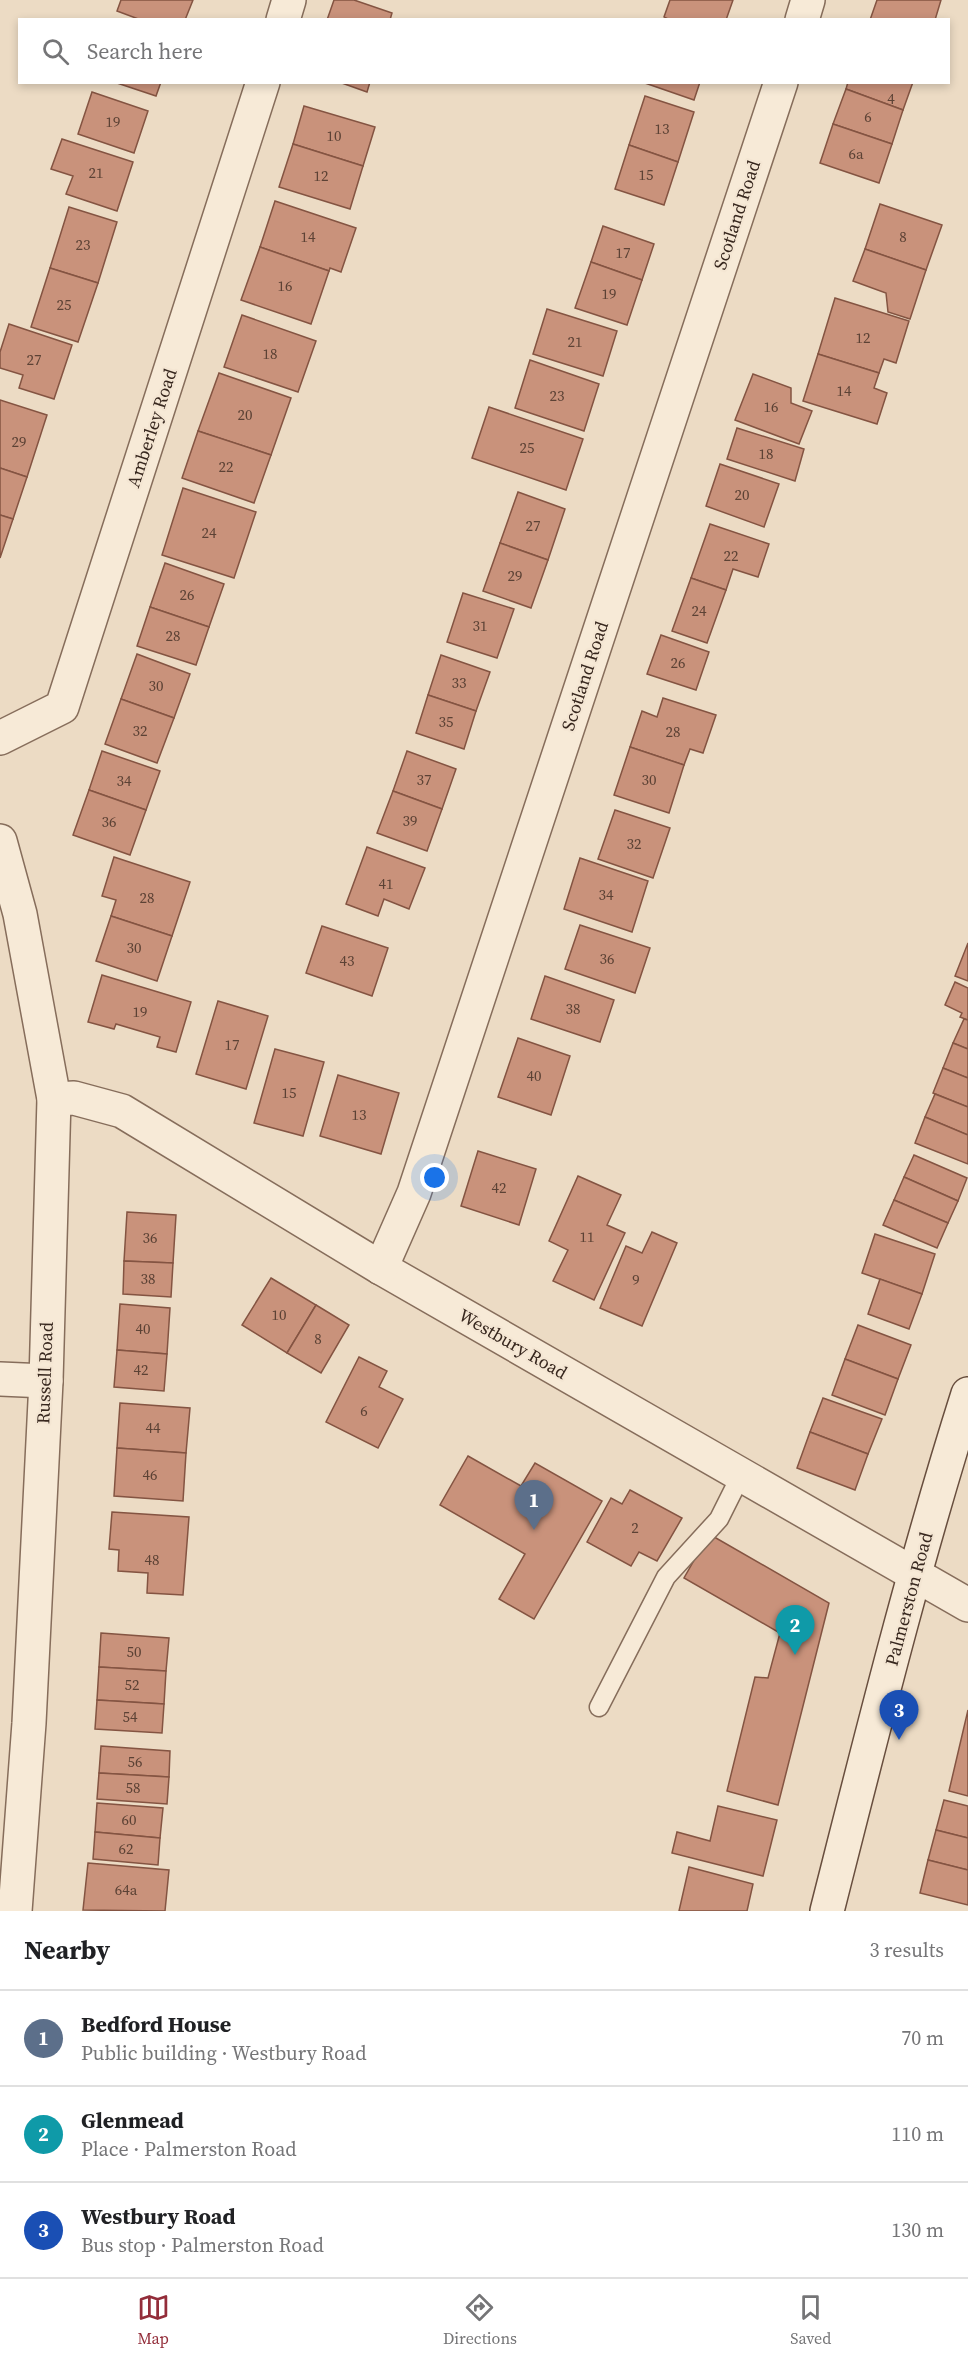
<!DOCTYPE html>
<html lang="en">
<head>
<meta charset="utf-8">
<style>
  :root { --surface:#fff; --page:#f6f6f6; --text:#202124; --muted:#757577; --line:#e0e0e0; --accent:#932d3a }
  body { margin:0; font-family:"Source Serif 4",serif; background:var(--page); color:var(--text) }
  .you { position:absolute; left:435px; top:1178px; width:21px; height:21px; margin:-15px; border:4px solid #fff; border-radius:50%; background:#1a73e8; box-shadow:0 0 0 9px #1a73e833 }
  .badge { display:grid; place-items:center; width:39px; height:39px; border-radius:50%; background:var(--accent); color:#fff; font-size:20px; font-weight:700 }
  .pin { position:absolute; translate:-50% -50px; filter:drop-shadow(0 2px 3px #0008) }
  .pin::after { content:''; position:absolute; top:32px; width:21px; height:18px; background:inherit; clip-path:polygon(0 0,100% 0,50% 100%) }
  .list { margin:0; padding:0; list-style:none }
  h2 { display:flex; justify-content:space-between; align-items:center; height:78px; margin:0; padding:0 24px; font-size:26px }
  h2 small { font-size:20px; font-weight:400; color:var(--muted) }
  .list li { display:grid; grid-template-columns:39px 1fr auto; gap:18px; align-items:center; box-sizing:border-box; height:96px; padding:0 24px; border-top:2px solid var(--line) }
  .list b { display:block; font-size:22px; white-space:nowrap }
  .list p { margin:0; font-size:20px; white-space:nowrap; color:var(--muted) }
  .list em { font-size:20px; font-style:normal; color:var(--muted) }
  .icon { flex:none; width:33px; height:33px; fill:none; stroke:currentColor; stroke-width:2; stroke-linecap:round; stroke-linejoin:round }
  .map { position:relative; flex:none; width:968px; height:1911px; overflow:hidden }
  .search { position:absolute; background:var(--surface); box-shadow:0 3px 9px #0003; left:18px; right:18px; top:18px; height:66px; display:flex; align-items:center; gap:15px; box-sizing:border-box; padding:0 21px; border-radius:0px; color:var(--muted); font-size:22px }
  .sheet { height:366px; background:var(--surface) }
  nav { display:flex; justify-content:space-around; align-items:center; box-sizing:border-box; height:84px; border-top:2px solid var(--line); background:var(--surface); font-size:16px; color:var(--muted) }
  nav a { display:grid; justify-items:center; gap:3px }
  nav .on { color:var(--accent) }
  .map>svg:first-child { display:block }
</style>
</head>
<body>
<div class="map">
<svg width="968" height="1911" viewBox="0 0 968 1911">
  <rect width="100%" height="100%" fill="#ecdbc4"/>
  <g fill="#c9927b" stroke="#845442" stroke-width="1.5">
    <polygon points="121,0 193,0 185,20 141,20 117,11"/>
    <polygon points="334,0 354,0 392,13 390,20 327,20"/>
    <polygon points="670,0 733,0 726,20 670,20 664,17"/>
    <polygon points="877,0 941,0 935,20 870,20"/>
    <polygon points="114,82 161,82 156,96"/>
    <polygon points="339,82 370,82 367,92"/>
    <polygon points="642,82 700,82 694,100"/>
    <polygon points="848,82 913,82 903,110 846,89"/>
    <polygon points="846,89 903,110 892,144 833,124"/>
    <polygon points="92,92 148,111 134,153 78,134"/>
    <polygon points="645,96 694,112 678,162 629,145"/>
    <polygon points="304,106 375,127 363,166 293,144"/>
    <polygon points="833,124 892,144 879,183 820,163"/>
    <polygon points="62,139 133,162 117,211 66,194 73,176 51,169"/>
    <polygon points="293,144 363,166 350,209 279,187"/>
    <polygon points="629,145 678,162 664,205 615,189"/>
    <polygon points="275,201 356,228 341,272 330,268 329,271 260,247"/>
    <polygon points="880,204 942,225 926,270 865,249"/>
    <polygon points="69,207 117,222 98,283 50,268"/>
    <polygon points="603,226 654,244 642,280 591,262"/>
    <polygon points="260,247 329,271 311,324 241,300"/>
    <polygon points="865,249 926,270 910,319 888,312 886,293 853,281"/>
    <polygon points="591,262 642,280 627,325 575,308"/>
    <polygon points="50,268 98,283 78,342 31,327"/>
    <polygon points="835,298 909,321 896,363 884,359 879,373 818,354"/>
    <polygon points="547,309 617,331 603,376 533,354"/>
    <polygon points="242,315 316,341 298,392 224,367"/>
    <polygon points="9,324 72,345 54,399 19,388 23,375 0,368 0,352"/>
    <polygon points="818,354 879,373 874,388 887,393 877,424 803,401"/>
    <polygon points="530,360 599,384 584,431 515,408"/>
    <polygon points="219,373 291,398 271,455 198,431"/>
    <polygon points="753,374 791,388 791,403 812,411 799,444 735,420"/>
    <polygon points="0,400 47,415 27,477 0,468"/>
    <polygon points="489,407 583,439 566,490 472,458"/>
    <polygon points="737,428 804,449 795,481 727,459"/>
    <polygon points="198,431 271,455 254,503 182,478"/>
    <polygon points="720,464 779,484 764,527 706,506"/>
    <polygon points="0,468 27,477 13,519 0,515"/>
    <polygon points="183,488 256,512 234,578 162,555"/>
    <polygon points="518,492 565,509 548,560 500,543"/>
    <polygon points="0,515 13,519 0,558"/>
    <polygon points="710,524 769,544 758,577 733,569 726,590 691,578"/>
    <polygon points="500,543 548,560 531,608 483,591"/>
    <polygon points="165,563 224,584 209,627 150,607"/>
    <polygon points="691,578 726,590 707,643 672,631"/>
    <polygon points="463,593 514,609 497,658 447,642"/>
    <polygon points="150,607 209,627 196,665 137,646"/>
    <polygon points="661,635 709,652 696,690 647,674"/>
    <polygon points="137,654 190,674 174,718 121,699"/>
    <polygon points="441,655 490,672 476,711 428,695"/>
    <polygon points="428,695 476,711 464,749 416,733"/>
    <polygon points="663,698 716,715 703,753 690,749 684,765 630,747 642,711 657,717"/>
    <polygon points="121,699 174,718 157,763 105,744"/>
    <polygon points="630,747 684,765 669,813 614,795"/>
    <polygon points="102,751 160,771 146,810 89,790"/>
    <polygon points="407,751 456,769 442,809 393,791"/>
    <polygon points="89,790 146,810 130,855 73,835"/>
    <polygon points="393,791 442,809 427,851 377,833"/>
    <polygon points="615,810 670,828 653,878 598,859"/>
    <polygon points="367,847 425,868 409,909 384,899 378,916 346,904"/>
    <polygon points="114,857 190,882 172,936 111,916 116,900 102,896"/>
    <polygon points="580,858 648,881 632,932 564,909"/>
    <polygon points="111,916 172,936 157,981 96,961"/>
    <polygon points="580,925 650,948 635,993 565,969"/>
    <polygon points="322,926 388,948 372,996 306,973"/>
    <polygon points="968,943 968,981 955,976"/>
    <polygon points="102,975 191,1002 176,1052 157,1047 160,1037 116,1024 114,1029 88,1022"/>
    <polygon points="545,976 614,1000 600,1042 531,1019"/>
    <polygon points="955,982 968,988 968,1020 960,1017 962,1013 945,1005"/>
    <polygon points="218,1001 268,1016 246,1089 196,1074"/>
    <polygon points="964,1019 968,1020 968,1049 953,1043"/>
    <polygon points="518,1038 570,1056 551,1115 498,1097"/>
    <polygon points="953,1043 968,1049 968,1078 943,1068"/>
    <polygon points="275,1049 324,1062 303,1136 254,1123"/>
    <polygon points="943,1068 968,1078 968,1107 933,1093"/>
    <polygon points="338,1075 399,1093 381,1154 320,1136"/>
    <polygon points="935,1094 968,1107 968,1135 925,1117"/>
    <polygon points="925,1117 968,1135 968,1164 915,1143"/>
    <polygon points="478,1151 536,1169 519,1225 461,1206"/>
    <polygon points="914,1155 967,1178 958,1201 904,1177"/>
    <polygon points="578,1176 621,1195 607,1225 625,1233 594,1300 553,1281 568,1250 549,1241"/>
    <polygon points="904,1177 958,1201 948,1223 894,1200"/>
    <polygon points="894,1200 948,1223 937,1248 883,1225"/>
    <polygon points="127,1212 176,1215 173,1263 124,1261"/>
    <polygon points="652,1232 677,1243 642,1326 600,1308 626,1246 642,1253"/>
    <polygon points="875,1234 935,1254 922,1294 862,1273"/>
    <polygon points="124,1261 173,1263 171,1297 123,1294"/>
    <polygon points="271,1278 316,1305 287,1353 242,1325"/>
    <polygon points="880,1279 922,1294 909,1329 868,1314"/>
    <polygon points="120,1304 170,1308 167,1354 117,1350"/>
    <polygon points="316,1305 349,1325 321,1373 287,1353"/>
    <polygon points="858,1325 911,1345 898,1379 845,1359"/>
    <polygon points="117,1350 167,1354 164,1391 114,1387"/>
    <polygon points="359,1357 387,1371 379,1387 403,1399 378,1448 326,1422"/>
    <polygon points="845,1359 898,1379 885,1415 832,1395"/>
    <polygon points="823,1398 882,1419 868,1454 810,1432"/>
    <polygon points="120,1403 190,1408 186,1453 117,1448"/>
    <polygon points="810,1432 868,1454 855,1490 797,1468"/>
    <polygon points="117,1448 186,1453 183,1501 114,1496"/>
    <polygon points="468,1456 521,1486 535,1463 602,1501 534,1619 499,1599 525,1554 440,1505"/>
    <polygon points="630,1490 682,1518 657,1561 639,1552 631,1566 587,1542 611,1498 622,1504"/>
    <polygon points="112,1512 189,1517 183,1595 147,1593 148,1573 118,1571 119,1550 109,1549"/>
    <polygon points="709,1534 829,1603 778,1805 727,1791 755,1677 768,1678 780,1633 684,1578"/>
    <polygon points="101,1633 169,1638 166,1671 99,1667"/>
    <polygon points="99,1667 166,1671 164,1704 97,1700"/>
    <polygon points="97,1700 164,1704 162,1733 95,1729"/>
    <polygon points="968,1710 968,1796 949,1791"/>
    <polygon points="101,1746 170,1751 169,1777 99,1773"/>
    <polygon points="99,1773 169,1777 167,1804 97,1799"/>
    <polygon points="944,1800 968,1806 968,1838 936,1830"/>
    <polygon points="97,1803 163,1808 160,1838 95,1832"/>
    <polygon points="718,1806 777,1820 763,1876 672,1853 677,1832 710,1841"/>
    <polygon points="936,1830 968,1838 968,1870 928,1860"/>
    <polygon points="95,1832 160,1838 158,1865 93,1859"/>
    <polygon points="928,1860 968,1870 968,1905 920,1893"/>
    <polygon points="88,1863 169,1870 165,1911 83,1910"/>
    <polygon points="689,1867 753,1884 747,1911 679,1911"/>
  </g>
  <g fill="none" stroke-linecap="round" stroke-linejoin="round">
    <defs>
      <polyline id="lane" points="599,1707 666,1577 719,1519 741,1475"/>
      <g id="street">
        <polyline points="283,20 289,0"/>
        <polyline points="802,20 808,0"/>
        <polyline points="0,738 62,707 263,82"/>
        <polyline points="0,841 20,914 54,1099 46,1381 29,1723 15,1911"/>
        <polyline points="54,1099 74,1098 122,1111 381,1268 968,1605"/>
        <polyline points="381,1268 414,1193 781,82"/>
        <polyline points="0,1379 46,1381"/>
      </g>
      <path id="secondary" d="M827,1911c44,-173 87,-347 141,-517"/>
    </defs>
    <use href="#lane" stroke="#866d5b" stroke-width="21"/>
    <use href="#street" stroke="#866d5b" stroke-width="36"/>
    <use href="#secondary" stroke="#684e3e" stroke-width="36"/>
    <use href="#lane" stroke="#f7ead7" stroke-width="18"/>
    <use href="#street" stroke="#f7ead7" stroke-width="33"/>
    <use href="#secondary" stroke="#f7ead7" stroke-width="33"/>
  </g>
  <g text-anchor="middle" stroke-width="4.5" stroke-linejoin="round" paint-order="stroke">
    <g font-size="15" fill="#5c4235">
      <text x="891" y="104">4</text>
      <text x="868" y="122">6</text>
      <text x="113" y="127">19</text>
      <text x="662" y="134">13</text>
      <text x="334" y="141">10</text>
      <text x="856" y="159">6a</text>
      <text x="96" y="178">21</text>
      <text x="646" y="180">15</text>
      <text x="321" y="181">12</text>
      <text x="308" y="242">14</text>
      <text x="903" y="242">8</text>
      <text x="83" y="250">23</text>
      <text x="623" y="258">17</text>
      <text x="285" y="291">16</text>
      <text x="609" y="299">19</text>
      <text x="64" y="310">25</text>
      <text x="863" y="343">12</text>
      <text x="575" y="347">21</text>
      <text x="270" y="359">18</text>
      <text x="34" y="365">27</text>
      <text x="844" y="396">14</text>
      <text x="557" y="401">23</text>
      <text x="771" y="412">16</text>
      <text x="245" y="420">20</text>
      <text x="19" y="447">29</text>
      <text x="527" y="453">25</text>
      <text x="766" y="459">18</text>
      <text x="226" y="472">22</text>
      <text x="742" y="500">20</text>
      <text x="533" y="531">27</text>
      <text x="209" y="538">24</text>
      <text x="731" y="561">22</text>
      <text x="515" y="581">29</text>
      <text x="187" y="600">26</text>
      <text x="699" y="616">24</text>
      <text x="480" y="631">31</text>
      <text x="173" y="641">28</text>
      <text x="678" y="668">26</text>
      <text x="459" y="688">33</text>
      <text x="156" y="691">30</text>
      <text x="446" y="727">35</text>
      <text x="140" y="736">32</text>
      <text x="673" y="737">28</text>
      <text x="424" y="785">37</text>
      <text x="649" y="785">30</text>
      <text x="124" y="786">34</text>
      <text x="410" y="826">39</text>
      <text x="109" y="827">36</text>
      <text x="634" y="849">32</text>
      <text x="386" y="889">41</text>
      <text x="606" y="900">34</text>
      <text x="147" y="903">28</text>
      <text x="134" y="953">30</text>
      <text x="607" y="964">36</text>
      <text x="347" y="966">43</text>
      <text x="573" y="1014">38</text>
      <text x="140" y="1017">19</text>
      <text x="232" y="1050">17</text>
      <text x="534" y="1081">40</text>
      <text x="289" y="1098">15</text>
      <text x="359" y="1120">13</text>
      <text x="499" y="1193">42</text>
      <text x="587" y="1242">11</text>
      <text x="150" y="1243">36</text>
      <text x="148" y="1284">38</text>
      <text x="636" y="1285">9</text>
      <text x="279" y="1320">10</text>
      <text x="143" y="1334">40</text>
      <text x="318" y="1344">8</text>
      <text x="141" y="1375">42</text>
      <text x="364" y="1416">6</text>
      <text x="153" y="1433">44</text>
      <text x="150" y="1480">46</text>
      <text x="635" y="1533">2</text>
      <text x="152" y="1565">48</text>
      <text x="134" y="1657">50</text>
      <text x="132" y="1690">52</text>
      <text x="130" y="1722">54</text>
      <text x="135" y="1767">56</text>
      <text x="133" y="1793">58</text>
      <text x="129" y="1825">60</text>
      <text x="126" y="1854">62</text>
      <text x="126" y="1895">64a</text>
    </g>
    <g font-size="18" fill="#37271e" stroke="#f4e6d3">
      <text transform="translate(737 215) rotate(-72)" y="6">Scotland Road</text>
      <text transform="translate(152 428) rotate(-72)" y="6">Amberley Road</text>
      <text transform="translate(585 676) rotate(-72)" y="6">Scotland Road</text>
      <text transform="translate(513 1344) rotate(30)" y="6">Westbury Road</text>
      <text transform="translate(45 1373) rotate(-88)" y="6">Russell Road</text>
      <text transform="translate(909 1599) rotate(-75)" y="6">Palmerston Road</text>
    </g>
  </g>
</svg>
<div class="you"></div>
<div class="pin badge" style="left:534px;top:1530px;background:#5c6f8a">1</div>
<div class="pin badge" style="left:795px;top:1655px;background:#0f9aa8">2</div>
<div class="pin badge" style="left:899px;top:1740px;background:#1a4fb4">3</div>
<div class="search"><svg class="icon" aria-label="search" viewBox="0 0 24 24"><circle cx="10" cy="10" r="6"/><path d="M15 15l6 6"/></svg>Search here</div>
</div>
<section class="sheet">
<h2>Nearby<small>3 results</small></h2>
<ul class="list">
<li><span class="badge" style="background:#5c6f8a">1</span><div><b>Bedford House</b><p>Public building · Westbury Road</p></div><em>70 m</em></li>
<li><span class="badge" style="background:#0f9aa8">2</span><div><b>Glenmead</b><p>Place · Palmerston Road</p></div><em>110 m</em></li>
<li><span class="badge" style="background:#1a4fb4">3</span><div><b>Westbury Road</b><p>Bus stop · Palmerston Road</p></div><em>130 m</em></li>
</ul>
</section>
<nav>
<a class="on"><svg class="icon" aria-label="map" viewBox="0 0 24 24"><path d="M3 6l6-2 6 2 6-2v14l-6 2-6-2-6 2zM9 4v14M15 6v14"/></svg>Map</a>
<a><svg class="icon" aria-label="directions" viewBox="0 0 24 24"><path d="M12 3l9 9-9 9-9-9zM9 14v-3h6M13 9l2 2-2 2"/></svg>Directions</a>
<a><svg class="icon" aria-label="saved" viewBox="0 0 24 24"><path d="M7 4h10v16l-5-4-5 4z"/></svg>Saved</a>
</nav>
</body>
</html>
